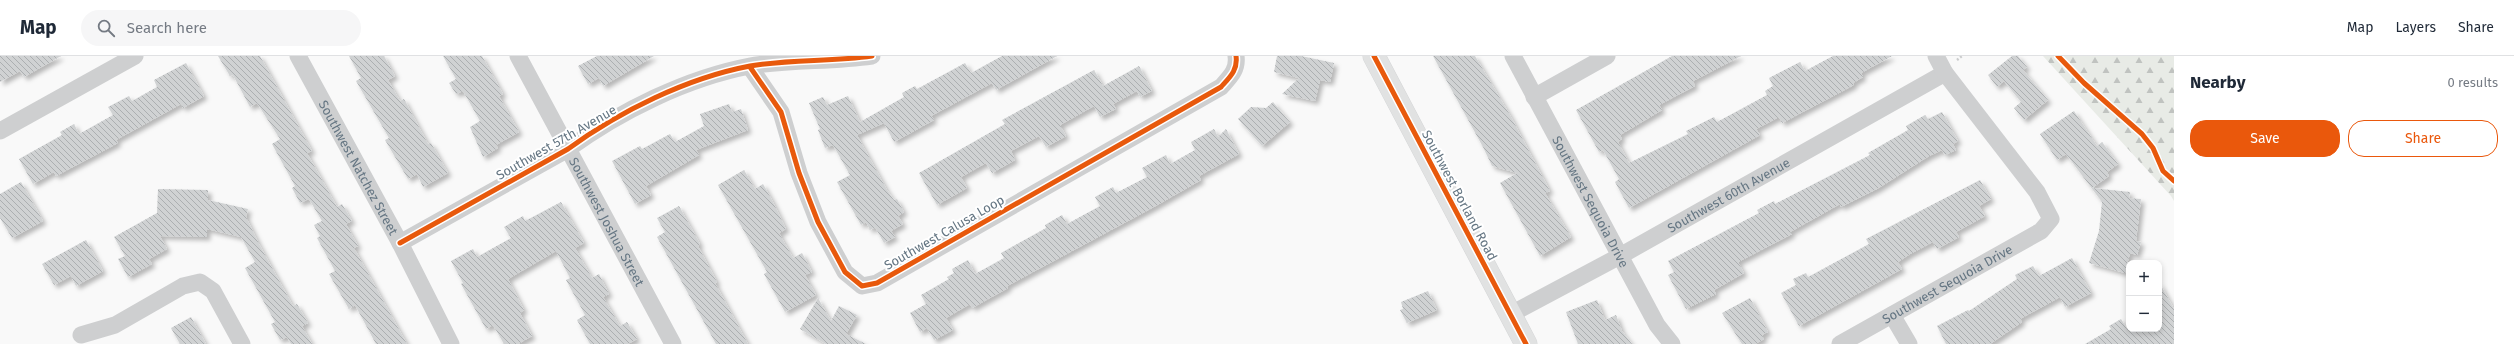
<!DOCTYPE html>
<html lang="en">
<head>
<meta charset="utf-8">
<style>
  :root { --surface:#fff; --page:#f6f6f7; --text:#1f2937; --muted:#747a83; --line:#e0e1e3; --accent:#ea580c }
  body { margin:0; font-family:"Fira Sans",sans-serif; background:var(--page); color:var(--text) }
  .controls { position:absolute; right:12px; bottom:12px; display:grid; overflow:hidden; border-radius:8px; box-shadow:0 2px 6px #0003 }
  .controls button { width:36px; height:36px; display:grid; place-items:center; padding:0; border:0; border-bottom:1px solid var(--line); background:var(--surface); color:var(--text); font:20px sans-serif }
  .list { margin:0; padding:0; list-style:none }
  h2 { display:flex; justify-content:space-between; align-items:center; height:52px; margin:0; padding:0 16px; font-size:17px }
  h2 small { font-size:13px; font-weight:400; color:var(--muted) }
  .actions { display:flex; gap:8px; padding:12px 16px }
  .actions a { flex:1; padding:9px 0; border:1px solid var(--accent); border-radius:16px; text-align:center; font-size:14px; color:var(--accent) }
  .actions .main { background:var(--accent); color:#fff }
  .icon { flex:none; width:22px; height:22px; fill:none; stroke:currentColor; stroke-width:2; stroke-linecap:round; stroke-linejoin:round }
  .map { position:relative; flex:none; width:2174px; height:288px; overflow:hidden }
  header { display:flex; align-items:center; gap:24px; box-sizing:border-box; height:56px; padding:0 20px; background:var(--surface); border-bottom:1px solid var(--line) }
  header strong { font-size:19px }
  nav { display:flex; gap:22px; margin-inline-start:auto; font-size:14px }
  .search { width:280px; height:36px; background:var(--page); display:flex; align-items:center; gap:10px; box-sizing:border-box; padding:0 14px; border-radius:22px; color:var(--muted); font-size:15px }
  main { display:flex }
  aside { flex:1; background:var(--surface) }
  .map>svg:first-child { display:block }
</style>
</head>
<body>
<header>
<strong>Map</strong>
<div class="search"><svg class="icon" aria-label="search" viewBox="0 0 24 24"><circle cx="10" cy="10" r="6"/><path d="M15 15l6 6"/></svg>Search here</div>
<nav><a>Map</a><a>Layers</a><a>Share</a></nav>
</header>
<main>
<div class="map">
<svg width="2174" height="288" viewBox="0 0 2174 288">
  <defs>
    <pattern id="forest-firs" width="22" height="20" patternUnits="userSpaceOnUse"><rect width="22" height="20" fill="#e8ebe6"/><path d="M5 1l3.5 6h-7zM16 11l3.5 6h-7z" fill="#c0c3c0"/></pattern>
    <pattern id="building-back-hatch" width="6" height="6" patternUnits="userSpaceOnUse"><rect width="6" height="6" fill="#d0d2d3"/><path d="M-1 5l2 2M0 0l6 6M5-1l2 2" fill="none" stroke="#acafb1"/></pattern>
    <filter id="shadow"><feDropShadow dx="3.5" dy="3.5" stdDeviation="2" flood-color="#0004"/></filter>
  </defs>
  <rect width="100%" height="100%" fill="#f9f9f9"/>
  <polygon fill="url(#forest-firs)" points="2043,0 2174,0 2174,145 2171,140"/>
  <g fill="url(#building-back-hatch)" filter="url(#shadow)">
    <polygon points="0,0 61,0 24,21 20,15 0,26"/>
    <polygon points="218,0 260,0 312,95 307,97 337,151 342,148 352,165 346,168 358,190 354,192 407,288 376,288 355,249 349,253 329,218 335,215 317,182 320,180 314,169 322,165 309,143 300,147 292,132 295,130 272,88 280,83 257,47 250,51 233,19 230,20"/>
    <polygon points="349,0 384,0 395,20 388,24 400,45 404,43 428,88 431,87 448,117 423,131 417,118 408,123 385,84 389,82 356,25 361,22"/>
    <polygon points="443,0 482,0 503,38 499,40 519,76 496,89 498,92 483,101 470,71 480,65 463,35 456,38 449,27 456,23"/>
    <polygon points="597,0 654,0 603,30 599,22 588,28 578,10"/>
    <polygon points="1002,0 1057,0 996,34 992,27 931,60 934,64 894,86 884,67 857,79 887,134 894,144 897,143 904,156 898,160 903,168 891,175 895,181 884,187 875,171 870,174 866,166 861,169 837,126 850,119 833,89 825,92 818,74 820,73 809,47 823,41 827,49 848,40 860,66 904,41 902,37 915,30 917,33 965,7 971,17"/>
    <polygon points="1277,0 1301,0 1334,7 1330,26 1320,24 1315,45 1282,38 1299,22 1274,16"/>
    <polygon points="1433,0 1475,0 1510,59 1550,135 1545,137 1571,181 1540,200 1500,127 1517,117 1492,110 1483,91"/>
    <polygon points="1672,0 1741,0 1693,25 1695,30 1659,49 1662,54 1620,79 1622,83 1618,86 1629,107 1688,78 1686,75 1714,61 1717,66 1767,39 1765,35 1773,30 1769,22 1800,6 1805,15 1833,0 1892,0 1861,17 1863,21 1853,27 1854,29 1782,67 1779,61 1756,73 1760,79 1629,152 1615,126 1619,123 1603,94 1599,96 1576,54"/>
    <polygon points="2012,0 2018,0 2027,11 2023,14 2048,44 2024,64 2014,52 2021,46 2004,25 1997,31 1988,19"/>
    <polygon points="186,7 204,40 183,52 181,48 116,84 118,87 86,104 56,120 54,116 33,128 19,103 62,79 60,76 74,68 79,78 113,59 108,51 129,40 132,45 157,31 154,24"/>
    <polygon points="1139,10 1152,35 1140,41 1137,35 1113,48 1116,53 1100,61 1094,50 1060,69 1066,80 1046,91 1039,80 1011,95 1015,104 992,117 986,107 961,121 967,132 937,149 919,117 1005,68 1002,64 1094,14 1103,30"/>
    <polygon points="1273,46 1290,66 1262,90 1238,63 1251,51 1266,52"/>
    <polygon points="729,48 732,56 741,53 748,74 696,94 699,99 646,130 651,139 635,148 612,105 640,90 642,93 670,78 675,86 704,70 700,58"/>
    <polygon points="2074,55 2097,90 2102,86 2118,108 2107,116 2109,120 2092,132 2130,136 2129,142 2141,143 2136,185 2141,186 2137,199 2130,197 2125,217 2089,207 2099,175 2102,146 2066,98 2057,104 2040,78"/>
    <polygon points="1942,56 1958,85 1953,88 1956,94 1945,99 1942,94 1929,100 1877,133 1841,151 1840,148 1790,176 1792,178 1738,206 1744,217 1714,234 1716,238 1686,253 1668,219 1674,216 1668,205 1759,157 1757,154 1774,145 1775,148 1870,99 1868,97 1908,74 1906,70 1925,59 1928,63"/>
    <polygon points="1214,73 1218,81 1226,73 1239,98 1199,120 1201,124 1152,152 1007,230 1008,232 972,252 970,248 946,262 953,274 934,284 927,272 920,276 910,257 926,248 921,239 949,223 947,221 954,217 952,213 968,204 975,218 1004,202 1001,197 1046,172 1045,169 1062,159 1067,168 1100,150 1095,141 1113,131 1116,137 1147,121 1142,112 1166,99 1170,108 1195,94 1191,86"/>
    <polygon points="744,114 755,133 763,128 772,144 786,173 779,177 793,202 802,197 812,216 805,219 816,239 785,256 764,218 767,216 718,129"/>
    <polygon points="1980,124 1991,143 1979,150 1985,160 1956,176 1959,181 1937,193 1933,186 1910,198 1898,206 1902,213 1799,270 1781,237 1796,229 1793,223 1806,217 1808,221 1869,188 1866,183"/>
    <polygon points="21,126 43,165 12,182 0,162 0,138"/>
    <polygon points="158,133 208,134 208,144 248,153 246,161 259,188 293,250 297,248 308,267 302,270 312,288 291,288 287,281 280,284 271,268 275,266 245,212 255,206 241,181 207,173 207,181 160,180 167,193 149,203 152,208 128,221 118,203 125,200 114,181 157,157"/>
    <polygon points="561,146 584,187 575,192 592,222 599,218 609,238 603,241 620,270 627,266 637,283 628,288 590,288 577,264 585,259 566,224 570,222 556,195 508,223 524,254 520,257 532,280 518,288 504,288 493,269 486,273 461,228 463,227 451,205 473,193 477,201 511,182 504,171 523,160 525,165"/>
    <polygon points="679,150 700,188 698,190 717,226 715,227 748,288 716,288 657,181 665,176 657,162"/>
    <polygon points="86,184 103,215 76,230 71,220 54,229 42,208"/>
    <polygon points="2072,202 2091,237 2065,251 2060,241 2020,263 2022,266 1990,288 1946,288 1937,270 1968,254 1969,255 2017,223 2015,219 2033,210 2039,220"/>
    <polygon points="2159,226 2174,253 2174,288 2085,288 2111,273 2109,270 2121,263 2127,273 2159,273"/>
    <polygon points="1428,235 1437,254 1407,267 1400,254 1403,253 1401,246"/>
    <polygon points="818,242 831,265 839,250 857,259 846,278 866,288 826,288 800,273"/>
    <polygon points="1750,242 1768,276 1762,279 1764,283 1755,288 1742,288 1722,257"/>
    <polygon points="1597,244 1605,264 1616,259 1622,275 1632,288 1578,288 1566,256"/>
    <polygon points="191,261 206,288 180,288 171,272"/>
  </g>
  <g fill="none" stroke-linecap="round" stroke-linejoin="round">
    <defs>
      <polyline id="major" points="1374,0 1526,288"/>
    </defs>
    <use href="#major" stroke="#d5d6d7" stroke-width="23"/>
    <polyline stroke="#cbcccd" stroke-width="2.5" stroke-dasharray="2 2" stroke-linecap="butt" points="1957,4 1962,0"/>
    <g stroke="#cecfd0" stroke-width="17">
      <path id="s1" d="M298,0l102,187 51,101"/>
      <path id="s2" d="M518,0l155,288"/>
      <path id="s3" d="M1513,0l144,269 15,19"/>
      <path d="M750,11l31,45 18,61 19,49 27,50 17,14 15,-3 344,-196c9,-10 17,-17 15,-31"/>
      <polyline points="1534,41 1607,0"/>
      <polyline points="0,75 135,0"/>
      <path d="M400,187l168,-94c52,-38 119,-71 182,-83 40,-7 81,-4 122,-10"/>
      <path id="s4" d="M1511,258l109,-58 325,-183"/>
      <polyline points="1892,259 1909,288"/>
      <polyline points="81,279 115,269 183,230 200,226 213,235 242,288"/>
      <path id="s5" d="M1840,288l201,-113 10,-12 -14,-27 -92,-119 -9,-17"/>
    </g>
    <use href="#major" stroke="#e1e2e2" stroke-width="22"/>
    <defs>
      <g id="cycleway">
        <polyline points="1374,0 1526,288"/>
        <polyline points="2058,0 2084,27 2142,78 2153,92 2163,115 2174,125"/>
        <path d="M750,11l31,45 18,61 19,49 27,50 17,14 15,-3 344,-196c9,-10 17,-17 15,-31"/>
        <path d="M400,187l168,-94c52,-38 119,-71 182,-83 40,-7 81,-4 122,-10"/>
      </g>
    </defs>
    <use href="#cycleway" stroke="#fff" stroke-width="8"/>
    <use href="#cycleway" stroke="#e8590c" stroke-width="5"/>
  </g>
  <g text-anchor="middle" stroke-width="4" stroke-linejoin="round" paint-order="stroke">
    <g font-size="13" fill="#657683" stroke="#fff">
      <text transform="translate(556 86) rotate(-30)" y="5">Southwest 57th Avenue</text>
      <text dy="5" stroke="none"><textPath href="#s1" startOffset="127">Southwest Natchez Street</textPath></text>
      <text transform="translate(1460 139) rotate(62)" y="5">Southwest Borland Road</text>
      <text dy="5" stroke="none"><textPath href="#s4" startOffset="248">Southwest 60th Avenue</textPath></text>
      <text dy="5" stroke="none"><textPath href="#s3" startOffset="165">Southwest Sequoia Drive</textPath></text>
      <text dy="5" stroke="none"><textPath href="#s2" startOffset="188">Southwest Joshua Street</textPath></text>
      <text transform="translate(944 176) rotate(-30)" y="5">Southwest Calusa Loop</text>
      <text dy="5" stroke="none"><textPath href="#s5" startOffset="123">Southwest Sequoia Drive</textPath></text>
    </g>
  </g>
</svg>
<div class="controls">
<button>+</button>
<button>−</button>
</div>
</div>
<aside>
<h2>Nearby<small>0 results</small></h2>
<ul class="list">
</ul>
<div class="actions"><a class="main">Save</a><a>Share</a></div>
</aside>
</main>
</body>
</html>
